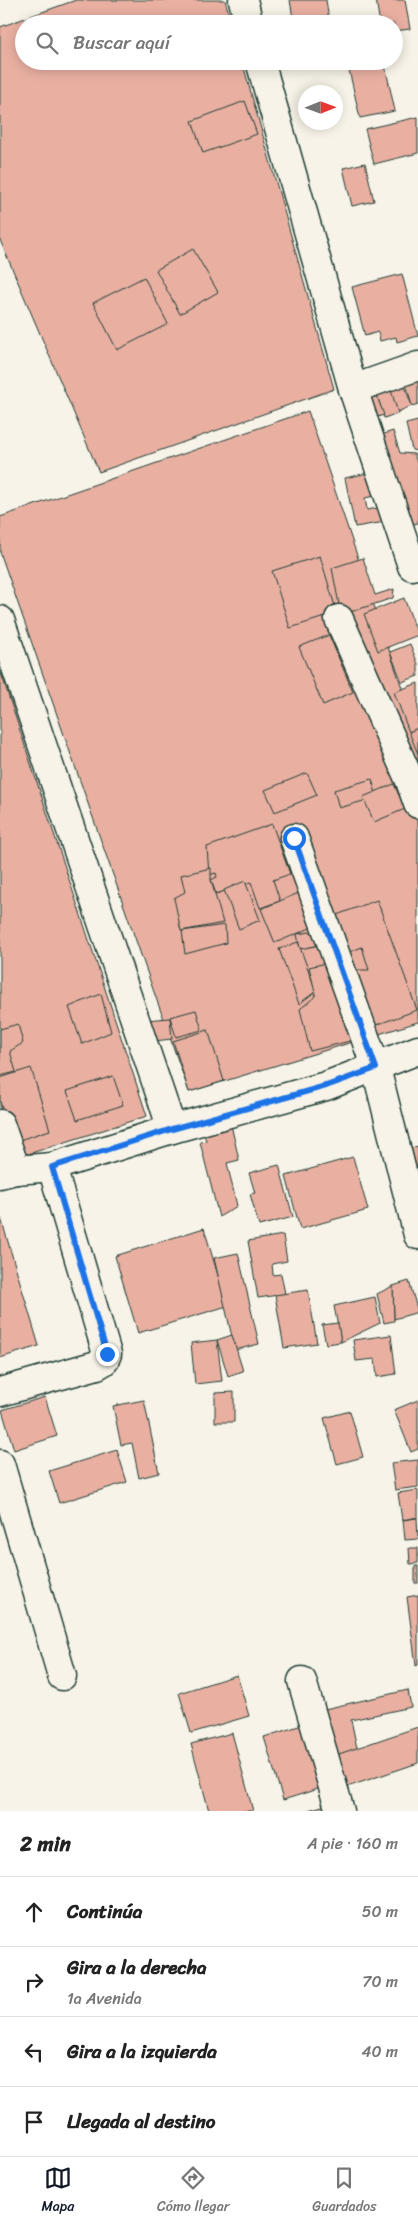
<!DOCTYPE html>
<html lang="es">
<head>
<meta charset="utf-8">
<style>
  :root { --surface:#fff; --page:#f6f6f6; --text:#222; --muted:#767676; --line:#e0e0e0; --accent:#111827 }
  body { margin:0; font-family:Sriracha,sans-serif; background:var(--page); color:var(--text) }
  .compass { position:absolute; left:298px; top:85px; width:45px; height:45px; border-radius:50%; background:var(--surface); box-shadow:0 2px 12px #0003; rotate:89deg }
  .stop { position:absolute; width:15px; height:15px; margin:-11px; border:4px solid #1a73e8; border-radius:50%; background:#fff }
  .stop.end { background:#1a73e8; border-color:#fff; box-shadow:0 1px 5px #0008 }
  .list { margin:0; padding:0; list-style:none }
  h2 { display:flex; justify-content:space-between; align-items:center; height:65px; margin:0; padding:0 20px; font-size:21px }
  h2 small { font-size:16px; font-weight:400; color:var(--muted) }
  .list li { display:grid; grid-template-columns:32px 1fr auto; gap:15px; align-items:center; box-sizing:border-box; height:70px; padding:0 20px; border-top:1px solid var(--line) }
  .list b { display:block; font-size:19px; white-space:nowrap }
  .list p { margin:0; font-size:16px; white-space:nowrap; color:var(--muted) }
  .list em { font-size:16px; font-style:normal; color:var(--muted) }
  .icon { flex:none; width:28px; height:28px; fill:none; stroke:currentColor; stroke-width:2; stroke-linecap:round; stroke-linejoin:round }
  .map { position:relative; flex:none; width:418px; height:1811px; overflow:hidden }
  .search { position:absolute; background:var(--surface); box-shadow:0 2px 12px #0003; left:15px; right:15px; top:15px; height:55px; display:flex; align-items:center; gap:12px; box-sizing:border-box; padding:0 18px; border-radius:28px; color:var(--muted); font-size:19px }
  .sheet { height:345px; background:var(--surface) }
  nav { display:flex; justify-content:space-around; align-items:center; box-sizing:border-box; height:70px; border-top:1px solid var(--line); background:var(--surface); font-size:14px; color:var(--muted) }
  nav a { display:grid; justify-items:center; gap:2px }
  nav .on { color:var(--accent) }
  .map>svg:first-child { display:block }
</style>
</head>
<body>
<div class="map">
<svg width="418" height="1811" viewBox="0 0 418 1811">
  <rect width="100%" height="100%" fill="#f7f3e8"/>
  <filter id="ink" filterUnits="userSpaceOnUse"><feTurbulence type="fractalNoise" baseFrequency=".02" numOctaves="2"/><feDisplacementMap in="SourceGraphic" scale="10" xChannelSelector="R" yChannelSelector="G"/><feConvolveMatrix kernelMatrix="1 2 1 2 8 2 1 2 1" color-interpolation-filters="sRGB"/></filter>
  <g filter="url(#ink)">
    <g fill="#e9b0a2" stroke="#1f3d34">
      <polygon points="76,0 225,0 232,24 24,24 24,61 242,61 334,389 99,472 0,240 0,27"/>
      <polygon points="290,0 326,0 329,20 294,24"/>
      <polygon points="376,0 405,0 410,29 394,31 394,24 380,24"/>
      <polygon points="347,61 384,61 395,111 360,118"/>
      <polygon points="245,101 257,134 203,153 192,121"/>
      <polygon points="418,117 418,153 374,164 365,129"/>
      <polygon points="365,163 374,201 352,206 343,168"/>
      <polygon points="193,249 218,292 180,314 156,270"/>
      <polygon points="402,274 418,336 397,342 396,337 380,341 378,332 365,336 352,287"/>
      <polygon points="144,277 168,324 117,350 93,303"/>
      <polygon points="404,376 418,379 418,404 412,406"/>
      <polygon points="403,381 412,406 397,412 388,387"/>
      <polygon points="390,387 398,413 384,418 376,391"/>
      <polygon points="375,391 384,415 368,420 360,396"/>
      <polygon points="308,411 418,735 418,1022 189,1092 0,552 0,517"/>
      <polygon points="418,421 418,451 412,450 406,424"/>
      <polygon points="393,431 400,453 414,454 418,466 418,523 409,525 381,435"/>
      <polygon points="377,471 382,494 365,498 367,510 383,507 391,521 355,527 345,478"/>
      <polygon points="320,556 337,613 290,628 272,571"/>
      <polygon points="363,558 375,595 394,589 393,598 341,615 332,568"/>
      <polygon points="404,598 418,635 378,651 364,614"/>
      <polygon points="329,635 353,692 323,705 299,647"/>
      <polygon points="410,644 418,664 418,676 402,682 390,652"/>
      <polygon points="0,670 147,1116 0,1163"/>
      <polygon points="418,683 418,728 409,732 394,692"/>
      <polygon points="418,728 418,754 409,732"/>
      <polygon points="307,773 317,795 275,812 265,790"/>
      <polygon points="372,779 377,797 339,808 334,790"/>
      <polygon points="394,784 405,809 374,822 363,797"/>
      <polygon points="272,824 290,874 273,880 280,901 260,908 251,882 216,894 211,880 217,877 216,873 209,875 207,847"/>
      <polygon points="211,868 211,880 223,923 181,931 174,898 185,892 181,875"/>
      <polygon points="245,881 260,920 239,929 224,890"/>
      <polygon points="301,892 315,926 275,943 261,909"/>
      <polygon points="377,900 417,1010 376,1025 356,970 369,970 362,947 347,953 334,916"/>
      <polygon points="225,925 226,943 185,954 182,931"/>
      <polygon points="317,931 320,945 300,949 297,934"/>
      <polygon points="298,942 316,991 299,1004 279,949"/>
      <polygon points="335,961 354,1040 310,1051 300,1009 316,996 309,967"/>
      <polygon points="101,994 111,1032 82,1044 69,1007"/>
      <polygon points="196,1010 202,1030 176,1037 170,1017"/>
      <polygon points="170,1018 172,1039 154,1041 145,1020"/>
      <polygon points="18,1024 23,1043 10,1051 16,1072 0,1076 0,1029"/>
      <polygon points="208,1030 224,1081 189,1092 173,1041"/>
      <polygon points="31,1068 50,1130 13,1142 0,1102 0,1078"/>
      <polygon points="113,1076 123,1105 77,1120 67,1091"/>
      <polygon points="229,1116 239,1160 227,1163 237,1206 219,1217 200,1142 206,1141 201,1123"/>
      <polygon points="418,1146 418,1174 411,1148"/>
      <polygon points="353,1157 368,1210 300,1229 286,1176"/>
      <polygon points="279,1165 293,1217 259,1226 250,1194 255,1193 249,1173"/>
      <polygon points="0,1215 39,1346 0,1358"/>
      <polygon points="204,1228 227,1306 138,1333 115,1256"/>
      <polygon points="283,1235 287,1261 272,1264 273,1275 281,1274 285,1294 258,1298 248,1241"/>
      <polygon points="238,1253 259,1344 235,1350 214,1258"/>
      <polygon points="409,1281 418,1312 394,1319 393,1286"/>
      <polygon points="393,1286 394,1321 384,1323 377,1294"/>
      <polygon points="308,1290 317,1343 284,1348 275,1295"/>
      <polygon points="375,1297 380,1323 341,1342 334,1306"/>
      <polygon points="338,1323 341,1342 326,1344 322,1325"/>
      <polygon points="232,1335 243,1371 228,1376 217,1340"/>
      <polygon points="391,1335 396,1374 377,1377 375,1359 356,1361 353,1340"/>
      <polygon points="217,1340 222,1381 195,1384 191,1343"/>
      <polygon points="234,1392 234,1422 215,1422 215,1393"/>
      <polygon points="45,1397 57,1436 14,1450 2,1410"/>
      <polygon points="144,1400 159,1473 139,1478 132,1443 121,1445 113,1406"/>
      <polygon points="418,1400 418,1449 411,1452 394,1410"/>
      <polygon points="350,1411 363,1457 337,1464 324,1418"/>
      <polygon points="117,1450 127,1482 59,1503 49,1471"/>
      <polygon points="418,1460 418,1487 395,1490 391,1463"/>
      <polygon points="418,1490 418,1517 402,1520 398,1493"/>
      <polygon points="417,1518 418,1539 405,1540 403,1520"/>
      <polygon points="409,1548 418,1548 418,1563 410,1564"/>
      <rect x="415" y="1566" width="3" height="17"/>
      <polygon points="418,1595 418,1665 416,1666 407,1597"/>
      <polygon points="237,1675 249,1716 191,1733 179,1693"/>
      <polygon points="408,1690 411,1707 351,1720 358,1753 327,1760 316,1711"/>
      <polygon points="302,1725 321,1788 283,1800 264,1737"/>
      <polygon points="418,1727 418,1763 347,1787 336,1755"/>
      <polygon points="232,1733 253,1811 209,1811 191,1744"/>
      <polygon points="329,1804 331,1811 305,1811"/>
    </g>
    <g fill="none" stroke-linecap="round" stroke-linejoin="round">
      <defs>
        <g id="street">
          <polyline points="243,0 249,24"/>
          <polyline points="260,61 353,389 412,566"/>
          <polyline points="353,389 418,366"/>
          <polyline points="339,619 410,781 418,804"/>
          <polyline points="0,620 172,1129"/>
          <polyline points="294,838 376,1068 418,1235"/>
          <polyline points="0,1124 16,1170"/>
          <polyline points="0,1174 16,1170 52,1167 172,1129 326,1086 418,1050"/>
          <polyline points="0,1392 97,1365 104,1361 107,1354 52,1167"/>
          <polyline points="0,1464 62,1676"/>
          <polyline points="302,1681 340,1811"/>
        </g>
      </defs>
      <use href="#street" stroke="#1f3d34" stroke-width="31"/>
      <use href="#street" stroke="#f7f3e8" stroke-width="28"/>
    </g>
  </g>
  <g fill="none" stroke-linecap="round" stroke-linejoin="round" filter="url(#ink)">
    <polyline stroke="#1a73e8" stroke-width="6" points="107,1354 52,1167 172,1129 326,1086 376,1068 294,838"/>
  </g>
</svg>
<svg class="compass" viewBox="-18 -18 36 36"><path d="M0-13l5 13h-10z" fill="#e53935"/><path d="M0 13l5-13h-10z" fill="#767676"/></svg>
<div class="stop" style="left:294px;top:838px"></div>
<div class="stop end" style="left:107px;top:1354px"></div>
<div class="search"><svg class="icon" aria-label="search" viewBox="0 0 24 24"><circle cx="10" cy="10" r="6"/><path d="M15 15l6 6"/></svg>Buscar aquí</div>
</div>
<section class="sheet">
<h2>2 min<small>A pie · 160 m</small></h2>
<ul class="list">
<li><svg class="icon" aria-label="ahead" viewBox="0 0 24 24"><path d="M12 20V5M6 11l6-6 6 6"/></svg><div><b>Continúa</b></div><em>50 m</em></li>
<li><svg class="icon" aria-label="right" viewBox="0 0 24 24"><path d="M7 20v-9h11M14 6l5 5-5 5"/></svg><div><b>Gira a la derecha</b><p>1a Avenida</p></div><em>70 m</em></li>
<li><svg class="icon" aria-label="left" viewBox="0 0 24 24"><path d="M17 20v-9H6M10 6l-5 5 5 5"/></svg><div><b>Gira a la izquierda</b></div><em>40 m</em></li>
<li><svg class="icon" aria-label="arrive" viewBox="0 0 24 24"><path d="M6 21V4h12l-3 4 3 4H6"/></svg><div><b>Llegada al destino</b></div></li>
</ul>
</section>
<nav>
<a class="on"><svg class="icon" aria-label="map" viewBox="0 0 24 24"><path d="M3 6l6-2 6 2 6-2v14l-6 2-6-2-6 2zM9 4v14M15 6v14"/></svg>Mapa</a>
<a><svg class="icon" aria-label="directions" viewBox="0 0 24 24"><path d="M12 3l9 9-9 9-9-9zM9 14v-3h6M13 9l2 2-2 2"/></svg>Cómo llegar</a>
<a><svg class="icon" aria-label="saved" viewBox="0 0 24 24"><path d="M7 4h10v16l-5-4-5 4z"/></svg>Guardados</a>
</nav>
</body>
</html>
